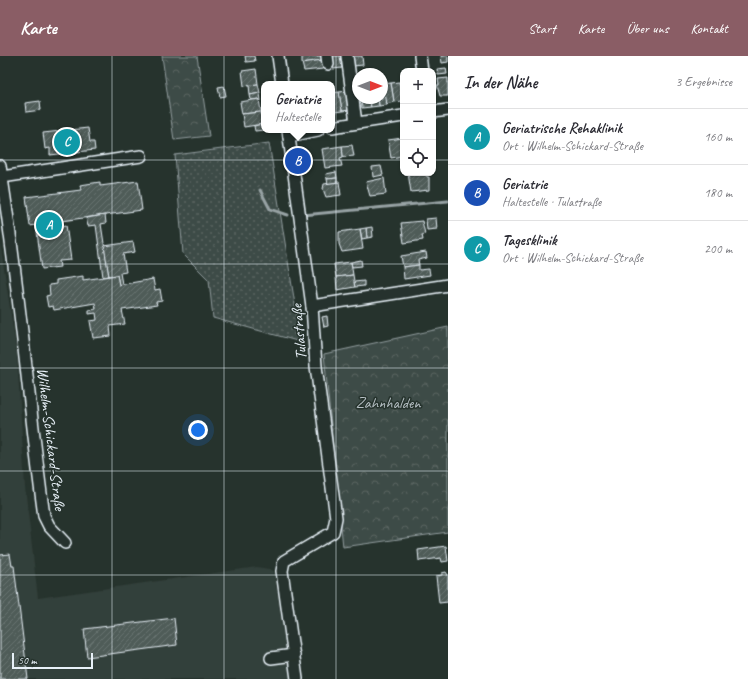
<!DOCTYPE html>
<html lang="de">
<head>
<meta charset="utf-8">
<style>
  :root { --surface:#fff; --page:#f2f2f3; --text:#2b2b33; --muted:#7c7c81; --line:#e1e1e2; --accent:#8a5d65 }
  body { margin:0; font-family:Caveat,sans-serif; background:var(--page); color:var(--text) }
  .controls { position:absolute; right:12px; top:12px; display:grid; overflow:hidden; border-radius:8px; box-shadow:0 1px 3px #0004 }
  .controls button { width:36px; height:36px; display:grid; place-items:center; padding:0; border:0; border-bottom:1px solid var(--line); background:var(--surface); color:var(--text); font:20px sans-serif }
  .compass { position:absolute; left:352px; top:12px; width:36px; height:36px; border-radius:50%; background:var(--surface); box-shadow:0 1px 3px #0004; rotate:90deg }
  .scale { position:absolute; left:12px; bottom:10px; width:81px; box-sizing:border-box; padding-left:4px; border:2px solid #e8f1f8; border-top:0; font-size:11px; line-height:14px; white-space:nowrap; color:#e8f1f8; -webkit-text-stroke:3px #26332d; paint-order:stroke }
  .you { position:absolute; left:198px; top:374px; width:14px; height:14px; margin:-10px; border:3px solid #fff; border-radius:50%; background:#1a73e8; box-shadow:0 0 0 6px #1a73e833 }
  .badge { display:grid; place-items:center; width:26px; height:26px; border-radius:50%; background:var(--accent); color:#fff; font-size:13px; font-weight:700 }
  .pin { position:absolute; translate:-50% -50%; border:2px solid #fff; box-shadow:0 1px 4px #0006 }
  .popup { position:absolute; left:261px; top:25px; width:74px; height:52px; box-sizing:border-box; display:grid; place-content:center; border-radius:8px; background:var(--surface); filter:drop-shadow(0 1px 3px #0005); font-size:13px; white-space:nowrap; color:var(--muted) }
  .popup b { font-size:15px; color:var(--text) }
  .popup::after { content:''; position:absolute; left:50%; top:100%; margin-left:-8px; border:8px solid transparent; border-top-color:var(--surface) }
  .list { margin:0; padding:0; list-style:none }
  h2 { display:flex; justify-content:space-between; align-items:center; height:52px; margin:0; padding:0 16px; font-size:17px }
  h2 small { font-size:13px; font-weight:400; color:var(--muted) }
  .list li { display:grid; grid-template-columns:26px 1fr auto; gap:12px; align-items:center; box-sizing:border-box; height:56px; padding:0 16px; border-top:1px solid var(--line) }
  .list b { display:block; font-size:15px; white-space:nowrap }
  .list p { margin:0; font-size:13px; white-space:nowrap; color:var(--muted) }
  .list em { font-size:13px; font-style:normal; color:var(--muted) }
  .icon { flex:none; width:22px; height:22px; fill:none; stroke:currentColor; stroke-width:2; stroke-linecap:round; stroke-linejoin:round }
  .map { position:relative; flex:none; width:448px; height:623px; overflow:hidden }
  header { display:flex; align-items:center; gap:24px; box-sizing:border-box; height:56px; padding:0 20px; background:var(--accent); color:#fff }
  header strong { font-size:19px }
  nav { display:flex; gap:22px; margin-inline-start:auto; font-size:14px }
  main { display:flex }
  aside { flex:1; background:var(--surface) }
  .map>svg:first-child { display:block }
</style>
</head>
<body>
<header>
<strong>Karte</strong>
<nav><a>Start</a><a>Karte</a><a>Über uns</a><a>Kontakt</a></nav>
</header>
<main>
<div class="map">
<svg width="448" height="623" viewBox="0 0 448 623">
  <defs>
    <pattern id="grass-dots" width="8" height="8" patternUnits="userSpaceOnUse"><rect width="8" height="8" fill="#3e4b47"/><path d="M2 2h.1M6 6h.1" fill="none" stroke="#5a6562" stroke-width="1.8" stroke-linecap="round"/></pattern>
    <pattern id="forest-crowns" width="20" height="18" patternUnits="userSpaceOnUse"><rect width="20" height="18" fill="#3e4b47"/><path d="M2 6a3 3 0 1 1 6 0M12 15a3 3 0 1 1 6 0" fill="none" stroke="#5a6562"/></pattern>
    <pattern id="building-hatch" width="6" height="6" patternUnits="userSpaceOnUse"><rect width="6" height="6" fill="#505c59"/><path d="M-1 1l2-2M0 6l6-6M5 7l2-2" fill="none" stroke="#697472"/></pattern>
  </defs>
  <rect width="100%" height="100%" fill="#26332d"/>
  <filter id="ink" filterUnits="userSpaceOnUse"><feTurbulence type="fractalNoise" baseFrequency=".025" numOctaves="2"/><feDisplacementMap in="SourceGraphic" scale="8" xChannelSelector="R" yChannelSelector="G"/><feConvolveMatrix kernelMatrix="1 2 1 2 8 2 1 2 1" color-interpolation-filters="sRGB"/></filter>
  <g filter="url(#ink)">
    <polygon fill="#333f3a" points="0,187 17,297 25,431 38,542 257,511 269,513 274,515 291,623 0,623"/>
    <polygon fill="url(#grass-dots)" stroke="#939ea0" points="269,87 301,286 213,262 209,224 183,198 175,99"/>
    <g fill="url(#forest-crowns)" stroke="#939ea0">
      <polygon points="162,0 197,0 209,80 174,84"/>
      <polygon points="448,271 448,476 343,491 324,298"/>
    </g>
    <g fill="none" stroke-linecap="round" stroke-linejoin="round">
      <g stroke="#98a3a5" stroke-width="3">
        <polyline points="260,134 270,153 288,159"/>
        <polyline points="303,159 448,145"/>
      </g>
    </g>
    <g fill="url(#building-hatch)" stroke="#e8f1f8">
      <polygon points="245,0 254,0 255,5 246,6"/>
      <polygon points="302,0 321,0 322,4 302,7"/>
      <polygon points="331,0 340,0 342,12 333,13"/>
      <polygon points="352,0 362,0 363,9 353,10"/>
      <polygon points="441,0 448,0 448,6 442,7"/>
      <polygon points="322,4 323,13 304,15 302,7"/>
      <polygon points="446,12 447,18 438,19 437,13"/>
      <polygon points="256,13 258,28 244,30 242,15"/>
      <polygon points="448,22 448,40 440,40 437,29 439,29 438,23"/>
      <polygon points="403,25 403,45 402,45 399,26"/>
      <polygon points="399,26 402,45 394,46 391,27"/>
      <polygon points="391,27 394,46 386,48 383,28"/>
      <polygon points="258,28 260,37 250,39 249,29"/>
      <polygon points="382,29 384,29 387,49 379,50 378,42 382,42"/>
      <polygon points="224,30 226,40 220,41 218,31"/>
      <polygon points="348,35 350,54 342,55 339,36"/>
      <polygon points="339,36 342,55 334,56 332,37"/>
      <polygon points="260,37 261,45 259,43 251,44 250,39"/>
      <polygon points="361,42 369,42 371,51 362,52"/>
      <polygon points="369,42 378,42 379,50 371,51"/>
      <polygon points="259,43 261,56 242,58 240,46"/>
      <polygon points="40,45 41,54 26,56 25,47"/>
      <polygon points="261,56 263,68 244,71 242,58"/>
      <polygon points="262,66 264,66 264,74 255,75 254,70 263,68"/>
      <polygon points="88,72 90,86 94,86 95,94 50,99 50,92 45,93 43,77"/>
      <polygon points="403,82 403,100 391,102 388,84"/>
      <polygon points="352,89 354,100 343,101 342,90"/>
      <polygon points="342,90 343,101 340,102 342,110 325,112 322,93"/>
      <polygon points="381,110 383,119 373,121 372,111"/>
      <polygon points="336,116 337,122 327,123 326,118"/>
      <polygon points="408,117 426,117 427,121 429,121 429,134 411,136"/>
      <polygon points="337,122 337,126 328,128 327,123"/>
      <polygon points="384,122 386,138 370,140 366,126"/>
      <polygon points="138,125 142,154 61,165 62,170 66,169 71,204 59,205 60,211 42,213 36,169 30,170 26,141 81,134 80,129 100,126 100,130"/>
      <polygon points="339,126 341,139 326,141 323,133 324,128"/>
      <polygon points="105,159 106,167 101,168 109,220 103,221 96,169 88,170 86,162"/>
      <polygon points="436,162 437,173 427,174 426,163"/>
      <polygon points="422,165 425,178 422,179 423,184 404,187 401,167"/>
      <polygon points="372,171 373,181 367,182 366,172"/>
      <polygon points="366,172 367,182 362,183 360,173"/>
      <polygon points="360,173 363,193 342,196 339,188 339,176"/>
      <polygon points="133,186 135,196 123,198 126,216 120,217 122,228 119,229 117,219 109,220 104,190"/>
      <polygon points="426,196 427,202 418,204 419,209 403,211 401,200"/>
      <polygon points="361,204 362,210 352,211 351,206"/>
      <polygon points="351,206 353,219 336,221 334,208"/>
      <polygon points="419,209 419,214 429,213 430,219 404,223 403,211"/>
      <polygon points="117,219 119,229 153,223 155,234 160,233 162,245 156,246 157,249 122,254 125,268 110,270 111,280 93,282 90,265 97,264 96,257 89,258 89,254 96,253 95,247 54,254 53,250 48,251 46,240 50,239 49,229 56,228 56,224 83,220 83,224"/>
      <polygon points="353,219 355,231 337,234 336,221"/>
      <polygon points="364,225 364,230 355,231 354,226"/>
      <polygon points="327,260 328,270 324,271 322,261"/>
      <polygon points="446,490 448,505 442,506 441,502 419,505 418,494"/>
      <polygon points="10,498 12,510 14,510 28,623 0,623 0,499"/>
      <polygon points="446,516 448,519 448,546 439,547 436,520 442,519 442,517"/>
      <polygon points="174,562 177,589 87,601 84,573"/>
    </g>
    <g fill="none" stroke-linecap="round" stroke-linejoin="round">
      <defs>
        <g id="minor">
          <polyline points="278,0 282,28"/>
          <polyline points="327,0 328,8"/>
          <polyline points="347,0 356,67"/>
          <polyline points="420,0 422,15"/>
          <polyline points="433,56 448,54"/>
          <polyline points="332,71 403,60"/>
          <polyline points="288,74 312,250 316,310 336,462 333,476 284,505 282,515 297,623"/>
          <polyline points="289,80 318,74"/>
          <path d="M0,110c19,116 28,234 44,350l5,10 16,17"/>
          <polyline points="2,121 141,100"/>
          <polyline points="312,250 448,229"/>
          <polyline points="271,602 294,599"/>
        </g>
      </defs>
      <use href="#minor" stroke="#e8f1f8" stroke-width="14"/>
      <use href="#minor" stroke="#26332d" stroke-width="11"/>
    </g>
  </g>
  <path fill="none" stroke="#e8f1f8" stroke-width="1" stroke-opacity="0.55" d="M112,0v623M224,0v623M336,0v623M0,104h403M433,104h15M0,208h448M0,312h448M0,415h448M0,519h448"/>
  <g text-anchor="middle" stroke-width="3" stroke-linejoin="round" paint-order="stroke">
    <g font-size="16" fill="#e8f1f8" stroke="#26332d">
      <text transform="translate(298 276) rotate(-95)" y="6">Tulastraße</text>
      <text transform="translate(52 383) rotate(83)" y="6">Wilhelm-Schickard-Straße</text>
    </g>
    <g font-size="16" fill="#b5bfc3" stroke="#26332d">
      <text x="388" y="352">Zahnhalden</text>
    </g>
  </g>
</svg>
<div class="controls">
<button>+</button>
<button>−</button>
<button><svg class="icon" aria-label="locate" viewBox="0 0 24 24"><circle cx="12" cy="12" r="6"/><path d="M12 2v4M12 18v4M2 12h4M18 12h4"/></svg></button>
</div>
<svg class="compass" viewBox="-18 -18 36 36"><path d="M0-13l5 13h-10z" fill="#e53935"/><path d="M0 13l5-13h-10z" fill="#7c7c81"/></svg>
<div class="scale">50 m</div>
<div class="you"></div>
<div class="pin badge" style="left:49px;top:169px;background:#0f9aa8">A</div>
<div class="pin badge" style="left:298px;top:105px;background:#1a4fb4">B</div>
<div class="popup"><b>Geriatrie</b>Haltestelle</div>
<div class="pin badge" style="left:67px;top:86px;background:#0f9aa8">C</div>
</div>
<aside>
<h2>In der Nähe<small>3 Ergebnisse</small></h2>
<ul class="list">
<li><span class="badge" style="background:#0f9aa8">A</span><div><b>Geriatrische Rehaklinik</b><p>Ort · Wilhelm-Schickard-Straße</p></div><em>160 m</em></li>
<li><span class="badge" style="background:#1a4fb4">B</span><div><b>Geriatrie</b><p>Haltestelle · Tulastraße</p></div><em>180 m</em></li>
<li><span class="badge" style="background:#0f9aa8">C</span><div><b>Tagesklinik</b><p>Ort · Wilhelm-Schickard-Straße</p></div><em>200 m</em></li>
</ul>
</aside>
</main>
</body>
</html>
